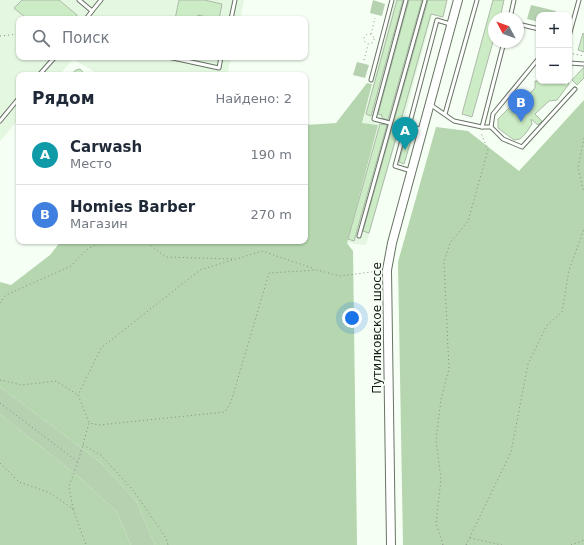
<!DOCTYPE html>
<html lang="ru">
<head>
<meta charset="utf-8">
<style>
  :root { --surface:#fff; --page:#f6f6f7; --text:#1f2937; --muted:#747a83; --line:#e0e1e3; --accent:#9940ac }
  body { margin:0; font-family:"DejaVu Sans",sans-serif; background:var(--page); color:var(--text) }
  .controls { position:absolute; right:12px; top:12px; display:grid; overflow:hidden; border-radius:8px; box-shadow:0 1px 3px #0004 }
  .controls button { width:36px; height:36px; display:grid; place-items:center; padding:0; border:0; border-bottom:1px solid var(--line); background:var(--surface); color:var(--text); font:20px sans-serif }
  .compass { position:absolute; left:488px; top:12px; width:36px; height:36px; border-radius:50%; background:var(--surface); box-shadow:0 1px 3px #0004; rotate:311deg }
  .you { position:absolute; left:352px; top:318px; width:14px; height:14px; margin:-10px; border:3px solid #fff; border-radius:50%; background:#1a73e8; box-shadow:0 0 0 6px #1a73e833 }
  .badge { display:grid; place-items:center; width:26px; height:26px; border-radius:50%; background:var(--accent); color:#fff; font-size:13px; font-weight:700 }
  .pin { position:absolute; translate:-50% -33px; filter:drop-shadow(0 1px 2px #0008) }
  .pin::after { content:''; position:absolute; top:21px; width:14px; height:12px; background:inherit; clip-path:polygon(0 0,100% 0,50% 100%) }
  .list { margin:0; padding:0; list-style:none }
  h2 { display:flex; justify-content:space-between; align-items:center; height:52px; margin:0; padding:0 16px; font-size:17px }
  h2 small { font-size:13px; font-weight:400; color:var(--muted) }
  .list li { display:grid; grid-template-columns:26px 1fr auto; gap:12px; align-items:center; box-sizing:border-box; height:60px; padding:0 16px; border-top:1px solid var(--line) }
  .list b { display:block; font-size:15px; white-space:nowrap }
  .list p { margin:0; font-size:13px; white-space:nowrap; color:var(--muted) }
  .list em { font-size:13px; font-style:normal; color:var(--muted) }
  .icon { flex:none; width:22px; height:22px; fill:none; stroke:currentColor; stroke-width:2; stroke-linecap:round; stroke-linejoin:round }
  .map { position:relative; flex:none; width:584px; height:545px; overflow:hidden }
  .search { position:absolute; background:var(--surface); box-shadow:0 1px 3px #0004; left:16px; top:16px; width:292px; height:44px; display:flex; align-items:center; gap:10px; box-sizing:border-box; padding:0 14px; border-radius:8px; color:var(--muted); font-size:15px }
  .panel { position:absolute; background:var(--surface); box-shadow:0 1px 3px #0004; left:16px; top:72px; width:292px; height:172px; border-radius:8px }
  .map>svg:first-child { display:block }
</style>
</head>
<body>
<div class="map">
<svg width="584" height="545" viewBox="0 0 584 545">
  <rect width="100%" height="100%" fill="#f6fff4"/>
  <g fill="#e4f7e0">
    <polygon points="0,0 244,0 240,19 19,19 19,57 231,57 227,75 100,75 73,59 59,75 19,75 19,119 0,141"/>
    <polygon points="395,0 436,0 402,127 400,127 366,245 347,243 378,125 362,123"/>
  </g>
  <g fill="#b5d1af">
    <polygon points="373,0 385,4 382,16 370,13"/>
    <polygon points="531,5 556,11 554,15 539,15 539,22 527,19"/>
    <polygon points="357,62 369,65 365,78 353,75"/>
    <polygon points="0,387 100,462 136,501 155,545 131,545 117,512 79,477 0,414"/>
  </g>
  <g fill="#b5d6ae">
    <polygon points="367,83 372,84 362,123 378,125 347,243 353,251 357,545 155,545 136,501 100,462 0,387 0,282 11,285 50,255 61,241 305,241 305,125 336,123"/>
    <polygon points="584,100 584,545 403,545 398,262 436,127 468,131 519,171"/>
    <polygon points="0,414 79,477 117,512 131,545 0,545"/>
  </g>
  <g fill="#cbecc4" stroke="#adbaaa">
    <polygon points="22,0 59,0 77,15 74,19 27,19 14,8"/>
    <polygon points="179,0 204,0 222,4 219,19 209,19 210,18 198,15 197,19 175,19"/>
    <polygon points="397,0 403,0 371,116 366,114"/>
    <polygon points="409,0 422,0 388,120 382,118 382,115 378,114"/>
    <polygon points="428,0 447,0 443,17 431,14 369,233 363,231"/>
    <polygon points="493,0 504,0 500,18 494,18 494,38 472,117 462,114"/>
    <polygon points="583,33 584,34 584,52 578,50"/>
    <polygon points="584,67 584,78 577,85 572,80"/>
    <polygon points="80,69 86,75 70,75 76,70"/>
    <polygon points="535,81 568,81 569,84 557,100 549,101 535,114 542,121 538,125 531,119 532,124 526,133 520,139 514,140 498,128 498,119 511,106 518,106 535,88"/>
    <polygon points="380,124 387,125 354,241 348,239"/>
    <polygon points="406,135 412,137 404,164 399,162"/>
  </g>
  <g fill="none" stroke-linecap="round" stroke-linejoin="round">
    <defs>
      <g id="service">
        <polyline points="79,0 92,11 101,0"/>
        <polyline points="510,18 514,0"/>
        <polyline points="86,19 92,11"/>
        <polyline points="231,19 235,0"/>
        <polyline points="518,24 539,29"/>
        <polyline points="569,36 579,0"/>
        <polyline points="168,57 219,68 221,57"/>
        <polyline points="569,63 584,64"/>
        <polyline points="39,75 55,57"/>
        <polyline points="371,80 392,0"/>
        <polyline points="431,105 454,121 482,127 504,42"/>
        <polyline points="445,114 477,0"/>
        <polyline points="0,121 19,98"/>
        <polyline points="390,123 374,119 406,0"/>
        <polyline points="409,126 437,20 450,24"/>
        <polyline points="482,127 491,127 493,114 539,58"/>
        <polyline points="491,127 503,139 522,147 575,89"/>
        <polyline points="411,171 395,166 406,125 423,130"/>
        <polyline points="359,236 425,0"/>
      </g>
      <polyline id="secondary" points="391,545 387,270 392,243 458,0"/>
    </defs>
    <use href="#service" stroke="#687465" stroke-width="5"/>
    <use href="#secondary" stroke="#687465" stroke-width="10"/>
    <g stroke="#878e85" stroke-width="1" stroke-dasharray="1 3" stroke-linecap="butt">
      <circle cx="369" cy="39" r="5"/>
      <polyline points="371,34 375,18"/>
      <polyline points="0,36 19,34"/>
      <polyline points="569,53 584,56"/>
      <polyline points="364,60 368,45"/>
      <polyline points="584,138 578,168 584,193"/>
      <polyline points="144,241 166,257 233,259"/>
      <polyline points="0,303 6,295 71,266 86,250 102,241"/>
      <polyline points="0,380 22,385 56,381 78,395"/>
      <polyline points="0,403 78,462"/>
      <polyline points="89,422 78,395 101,348 200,270 262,251 315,269"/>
      <polyline points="83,445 101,455 133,490 166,538 168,545"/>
      <polyline points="0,463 19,482 50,493 73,509 86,545"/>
      <polyline points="73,509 69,486 78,462 89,423 99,425 225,412 231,402 269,273 317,270 340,276 379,271"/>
      <polyline points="470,538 502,545"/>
      <polyline points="443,545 436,523 441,479 436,440 441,399 449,369 444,262 450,243 468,221 488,150 481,133"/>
      <polyline points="466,545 511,452 528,364 547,325 562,312 569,270 584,229"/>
      <polyline points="571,545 584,540"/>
    </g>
    <use href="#service" stroke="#fff" stroke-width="3"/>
    <use href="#secondary" stroke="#fff" stroke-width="8"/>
  </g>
  <g text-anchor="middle" stroke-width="3.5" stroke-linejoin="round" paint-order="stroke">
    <g font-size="12" fill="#141913" stroke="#f6fff4">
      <text transform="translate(377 328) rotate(-90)" y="4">Путилковское шоссе</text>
    </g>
  </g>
</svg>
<div class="controls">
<button>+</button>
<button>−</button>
</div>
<svg class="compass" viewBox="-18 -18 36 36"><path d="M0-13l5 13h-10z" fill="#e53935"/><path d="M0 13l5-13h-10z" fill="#747a83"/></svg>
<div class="you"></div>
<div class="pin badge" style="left:405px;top:150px;background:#0f9aa8">A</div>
<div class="pin badge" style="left:521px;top:122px;background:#3f7fe0">B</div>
<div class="search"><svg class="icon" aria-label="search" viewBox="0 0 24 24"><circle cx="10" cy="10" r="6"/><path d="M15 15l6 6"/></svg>Поиск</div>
<section class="panel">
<h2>Рядом<small>Найдено: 2</small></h2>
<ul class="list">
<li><span class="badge" style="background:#0f9aa8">A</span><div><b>Carwash</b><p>Место</p></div><em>190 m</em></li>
<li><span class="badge" style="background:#3f7fe0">B</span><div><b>Homies Barber</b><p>Магазин</p></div><em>270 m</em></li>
</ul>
</section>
</div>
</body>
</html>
